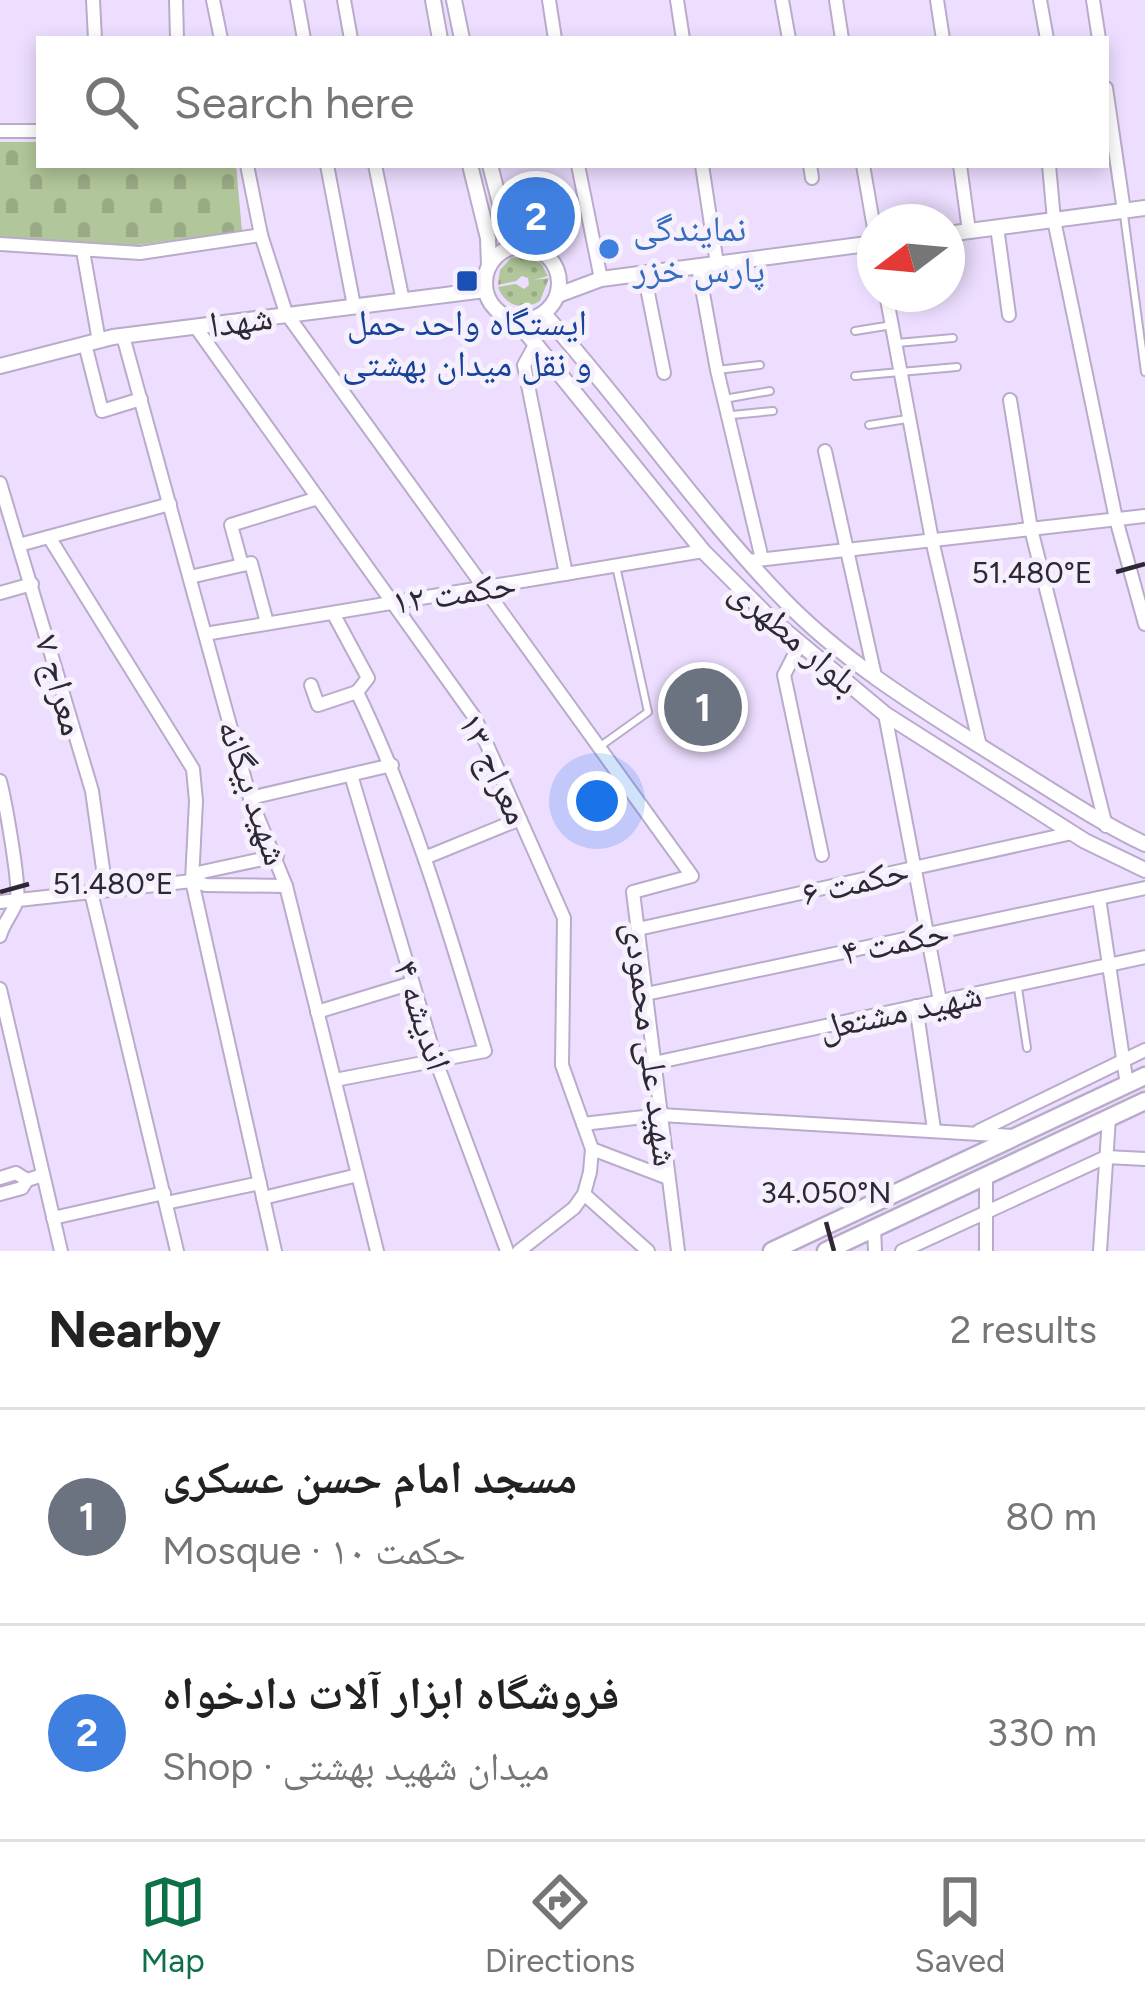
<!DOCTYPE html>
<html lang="en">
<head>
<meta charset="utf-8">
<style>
  :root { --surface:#fff; --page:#f6f6f6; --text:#222; --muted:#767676; --line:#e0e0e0; --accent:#0d7148 }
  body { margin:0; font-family:Figtree,"Noto Naskh Arabic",sans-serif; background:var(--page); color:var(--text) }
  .compass { position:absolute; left:857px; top:204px; width:108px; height:108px; border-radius:50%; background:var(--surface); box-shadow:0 6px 18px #0003; rotate:254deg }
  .you { position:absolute; left:597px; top:801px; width:42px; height:42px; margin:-30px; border:9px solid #fff; border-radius:50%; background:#1a73e8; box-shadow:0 0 0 18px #1a73e833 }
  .badge { display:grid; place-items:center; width:78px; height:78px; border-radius:50%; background:var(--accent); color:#fff; font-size:39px; font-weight:700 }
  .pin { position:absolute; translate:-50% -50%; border:6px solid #fff; box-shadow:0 3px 12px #0006 }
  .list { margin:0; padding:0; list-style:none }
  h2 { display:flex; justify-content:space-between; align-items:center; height:156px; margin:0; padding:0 48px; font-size:51px }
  h2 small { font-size:39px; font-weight:400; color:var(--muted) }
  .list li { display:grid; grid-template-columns:78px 1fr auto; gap:36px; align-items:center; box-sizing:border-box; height:216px; padding:0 48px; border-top:3px solid var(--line) }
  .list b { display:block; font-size:45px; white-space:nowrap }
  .list p { margin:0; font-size:39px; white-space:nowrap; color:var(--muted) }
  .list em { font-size:39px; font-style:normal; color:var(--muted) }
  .icon { flex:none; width:66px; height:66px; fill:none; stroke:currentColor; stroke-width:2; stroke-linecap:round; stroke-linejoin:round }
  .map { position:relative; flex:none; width:1145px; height:1251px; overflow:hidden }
  .search { position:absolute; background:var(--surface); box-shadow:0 6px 18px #0003; left:36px; right:36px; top:36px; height:132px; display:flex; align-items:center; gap:30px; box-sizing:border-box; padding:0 42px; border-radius:0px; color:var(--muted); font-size:45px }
  .sheet { height:588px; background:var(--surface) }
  nav { display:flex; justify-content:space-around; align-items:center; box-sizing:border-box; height:168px; border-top:3px solid var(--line); background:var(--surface); font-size:33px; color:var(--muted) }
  nav a { display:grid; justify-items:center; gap:6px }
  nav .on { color:var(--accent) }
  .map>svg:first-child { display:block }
</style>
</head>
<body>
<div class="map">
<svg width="1145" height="1251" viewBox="0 0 1145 1251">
  <defs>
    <pattern id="green-dots" width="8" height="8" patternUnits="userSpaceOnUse" patternTransform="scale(3)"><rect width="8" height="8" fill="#b1c69a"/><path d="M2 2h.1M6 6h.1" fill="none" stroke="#99aa85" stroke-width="1.8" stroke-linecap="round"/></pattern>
    <pattern id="cemetery-stones" width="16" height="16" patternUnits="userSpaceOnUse" patternTransform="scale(3)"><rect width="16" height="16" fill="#b1c69a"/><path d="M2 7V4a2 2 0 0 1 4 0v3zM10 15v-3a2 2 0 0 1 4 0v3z" fill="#99aa85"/></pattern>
  </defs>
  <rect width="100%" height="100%" fill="#eddeff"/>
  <path fill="url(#green-dots)" d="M527,256l14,7 7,13 -14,4 15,-2 -9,23c-17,10 -35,5 -42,-14l18,-3 8,5 5,-4 -1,-7 -6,-2 -6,5 -18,4 2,-15 11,-12z"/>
  <polygon fill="url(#cemetery-stones)" points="0,142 39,142 39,165 236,165 242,231 137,245 0,240"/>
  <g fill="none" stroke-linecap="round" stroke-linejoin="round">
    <defs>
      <g id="service">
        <polyline points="1124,215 1145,372"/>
        <polyline points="855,331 892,325"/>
        <polyline points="897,343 953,338"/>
        <polyline points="717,370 760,365"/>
        <polyline points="855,376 957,367"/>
        <polyline points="724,399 770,391"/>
        <polyline points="732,415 773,411"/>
        <polyline points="869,425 907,419"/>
        <polyline points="602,745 648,712 616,566"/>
        <polyline points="1018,988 1027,1048"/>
      </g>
      <g id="minor">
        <polyline points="93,0 95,39"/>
        <polyline points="176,0 177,39"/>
        <polyline points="213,0 221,39"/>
        <polyline points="297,0 304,39"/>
        <polyline points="344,0 351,39"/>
        <polyline points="549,0 555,39"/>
        <polyline points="677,0 683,39"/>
        <polyline points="782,0 789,39"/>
        <polyline points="836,0 842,39"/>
        <polyline points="937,0 943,39"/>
        <polyline points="1040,0 1047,39"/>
        <polyline points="1093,0 1099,39"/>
        <polyline points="1106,88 1124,211"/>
        <polyline points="0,131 39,131"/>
        <polyline points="247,165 261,235 286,313 692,876 633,892 678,1251"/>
        <polyline points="327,165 354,306"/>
        <polyline points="375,165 403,301"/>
        <polyline points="578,165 601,279"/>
        <polyline points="702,165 717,264"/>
        <polyline points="810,165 812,178"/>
        <polyline points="863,165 875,234"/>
        <polyline points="960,165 969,231"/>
        <polyline points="1049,165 1054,220 1116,519 1145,624"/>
        <polyline points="997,227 1009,315"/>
        <polyline points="0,244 140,253 261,235"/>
        <polyline points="83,251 99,341"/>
        <polyline points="698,266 717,370 762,559"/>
        <polyline points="644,273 664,373"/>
        <polyline points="886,294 932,540 980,746"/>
        <polyline points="195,326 475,718 564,918 562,1065 592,1149 590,1172 584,1194 574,1208 519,1251"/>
        <polyline points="123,336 250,798 286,886 377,1251"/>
        <polyline points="85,344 102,411 141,399"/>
        <polyline points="535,345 524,365 566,574"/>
        <polyline points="1010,400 1031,529 1106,826"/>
        <polyline points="825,451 875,676"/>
        <polyline points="0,483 92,791 106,890"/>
        <polyline points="49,537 193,769 196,801 192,881 275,1251"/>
        <polyline points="19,545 170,504"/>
        <polyline points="749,561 1145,516"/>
        <polyline points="242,565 231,525 318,498"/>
        <polyline points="190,577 251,563 267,623"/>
        <polyline points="0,593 32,584"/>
        <path d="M333,613l35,65 -11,14c56,116 91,236 128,359l-150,29"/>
        <polyline points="205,634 703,551"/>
        <polyline points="800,644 784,675 822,855"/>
        <polyline points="311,685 318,705 357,692"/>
        <polyline points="885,714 940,1001"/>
        <polyline points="351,775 436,1061 507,1251"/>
        <path d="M0,781c5,19 20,102 17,119 -3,12 -14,23 -17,36"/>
        <polyline points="250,798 392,765"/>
        <polyline points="427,857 520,819"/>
        <polyline points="192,881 202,872 277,856"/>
        <polyline points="91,892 177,1251"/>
        <polyline points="1099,898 1127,1085"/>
        <polyline points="0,902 192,881 206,885 286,886"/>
        <polyline points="638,929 1072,833"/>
        <polyline points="0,989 61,1251"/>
        <polyline points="646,994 1145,888"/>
        <polyline points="916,1006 934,1129"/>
        <polyline points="317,1012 412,983"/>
        <polyline points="654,1063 1145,957"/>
        <polyline points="583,1124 661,1115 1013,1136"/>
        <polyline points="979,1131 1145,1050"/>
        <polyline points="592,1149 668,1178"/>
        <polyline points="986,1177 986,1251"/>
        <polyline points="0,1178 16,1173 27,1180"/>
        <polyline points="0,1194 22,1188 27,1180 43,1175"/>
        <polyline points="584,1194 648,1251"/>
        <polyline points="263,1198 358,1175"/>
        <polyline points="166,1203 260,1183"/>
        <polyline points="53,1218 164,1193"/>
        <polyline points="874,1228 875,1251"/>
        <polyline points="902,1251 1106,1157 1145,1159"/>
        <polyline points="1100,1251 1109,1118"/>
      </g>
      <g id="tertiary">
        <polyline points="433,0 440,39"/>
        <polyline points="454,0 462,39"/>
        <polyline points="470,165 488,238 489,266"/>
        <polyline points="490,165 503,215 517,245"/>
        <polyline points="947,234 1145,208"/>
        <circle cx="522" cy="283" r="37"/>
        <polyline points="558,295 601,279 875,243"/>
        <path d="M544,314c83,92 153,196 240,286 63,65 144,113 220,161 47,29 91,59 141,83"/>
        <polyline points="516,320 703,551 771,619 885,714 1085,841 1145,870"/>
        <polyline points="0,366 113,337 485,290"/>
      </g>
      <g id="secondary">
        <polyline points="772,1251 1145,1076"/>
        <polyline points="826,1251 1145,1101"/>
      </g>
    </defs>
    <use href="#service" stroke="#b9abca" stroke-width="10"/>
    <use href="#minor" stroke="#b9abca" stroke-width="16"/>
    <use href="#tertiary" stroke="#b9abca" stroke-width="18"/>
    <use href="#secondary" stroke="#b9abca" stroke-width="21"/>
    <use href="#service" stroke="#fff" stroke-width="6"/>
    <use href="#minor" stroke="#fff" stroke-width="12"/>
    <use href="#tertiary" stroke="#fff" stroke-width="14"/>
    <use href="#secondary" stroke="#fff" stroke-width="16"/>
  </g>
  <path fill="none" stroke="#2d2834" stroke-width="4.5" d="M1116,572l29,-8M0,892l29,-8M826,1222l8,29"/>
  <circle fill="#3f7fe0" stroke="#f6f0fd" stroke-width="4.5" cx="609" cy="249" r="12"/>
  <rect fill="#1a4fb4" stroke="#f6f0fd" stroke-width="4.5" x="455" y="269" width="24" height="24" rx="6"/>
  <g text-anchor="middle" stroke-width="10" stroke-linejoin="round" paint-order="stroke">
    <g font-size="36" fill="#366cbe" stroke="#f6f0fd" text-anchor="start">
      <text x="633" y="241">نمایندگی<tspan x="633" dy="41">پارس خزر</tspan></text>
    </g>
    <g font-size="36" fill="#2d2834" stroke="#f6f0fd">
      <text transform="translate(241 320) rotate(-8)" y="13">شهدا</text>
      <text transform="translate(454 592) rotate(-9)" y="13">حکمت ۱۲</text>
      <text transform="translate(795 636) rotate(41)" y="13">بلوار مطهری</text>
      <text transform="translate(61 685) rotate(74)" y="13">معراج ۷</text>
      <text transform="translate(495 768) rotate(64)" y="13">معراج ۱۳</text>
      <text transform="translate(254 792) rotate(71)" y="13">شهید بیگانه</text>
      <text transform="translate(855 881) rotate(-13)" y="13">حکمت ۶</text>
      <text transform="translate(895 941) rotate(-12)" y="13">حکمت ۴</text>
      <text transform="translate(900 1010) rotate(-12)" y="13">شهید مشتعل</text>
      <text transform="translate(423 1015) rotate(72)" y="13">اندیشه ۴</text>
      <text transform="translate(652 1044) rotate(83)" y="13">شهید علی محمودی</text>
    </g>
    <g font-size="36" fill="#164399" stroke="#f6f0fd">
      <text x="467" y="335">ایستگاه واحد حمل<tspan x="467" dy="41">و نقل میدان بهشتی</tspan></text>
    </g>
  </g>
  <g font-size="30" text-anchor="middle" fill="#2d2834" stroke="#f6f0fd" stroke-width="10" stroke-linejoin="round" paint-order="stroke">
    <text x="1032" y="583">51.480°E</text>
    <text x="113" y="894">51.480°E</text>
    <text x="826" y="1203">34.050°N</text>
  </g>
</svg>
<svg class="compass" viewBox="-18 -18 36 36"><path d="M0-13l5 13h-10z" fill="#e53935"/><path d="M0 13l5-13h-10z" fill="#767676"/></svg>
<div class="you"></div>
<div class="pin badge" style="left:703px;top:707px;background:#6b7280">1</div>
<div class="pin badge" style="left:536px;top:216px;background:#3f7fe0">2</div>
<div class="search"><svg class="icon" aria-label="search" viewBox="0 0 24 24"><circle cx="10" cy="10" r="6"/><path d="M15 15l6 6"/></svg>Search here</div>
</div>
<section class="sheet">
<h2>Nearby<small>2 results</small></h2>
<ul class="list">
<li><span class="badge" style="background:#6b7280">1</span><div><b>مسجد امام حسن عسکری</b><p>Mosque · حکمت ۱۰</p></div><em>80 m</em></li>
<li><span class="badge" style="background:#3f7fe0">2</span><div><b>فروشگاه ابزار آلات دادخواه</b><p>Shop · میدان شهید بهشتی</p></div><em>330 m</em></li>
</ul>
</section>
<nav>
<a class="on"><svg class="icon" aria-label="map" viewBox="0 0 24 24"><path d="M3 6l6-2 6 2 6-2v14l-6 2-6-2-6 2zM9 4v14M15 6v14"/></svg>Map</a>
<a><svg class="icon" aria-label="directions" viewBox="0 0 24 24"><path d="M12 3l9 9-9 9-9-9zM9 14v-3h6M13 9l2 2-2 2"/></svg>Directions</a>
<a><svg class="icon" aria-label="saved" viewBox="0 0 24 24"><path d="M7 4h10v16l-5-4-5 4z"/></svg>Saved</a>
</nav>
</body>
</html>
